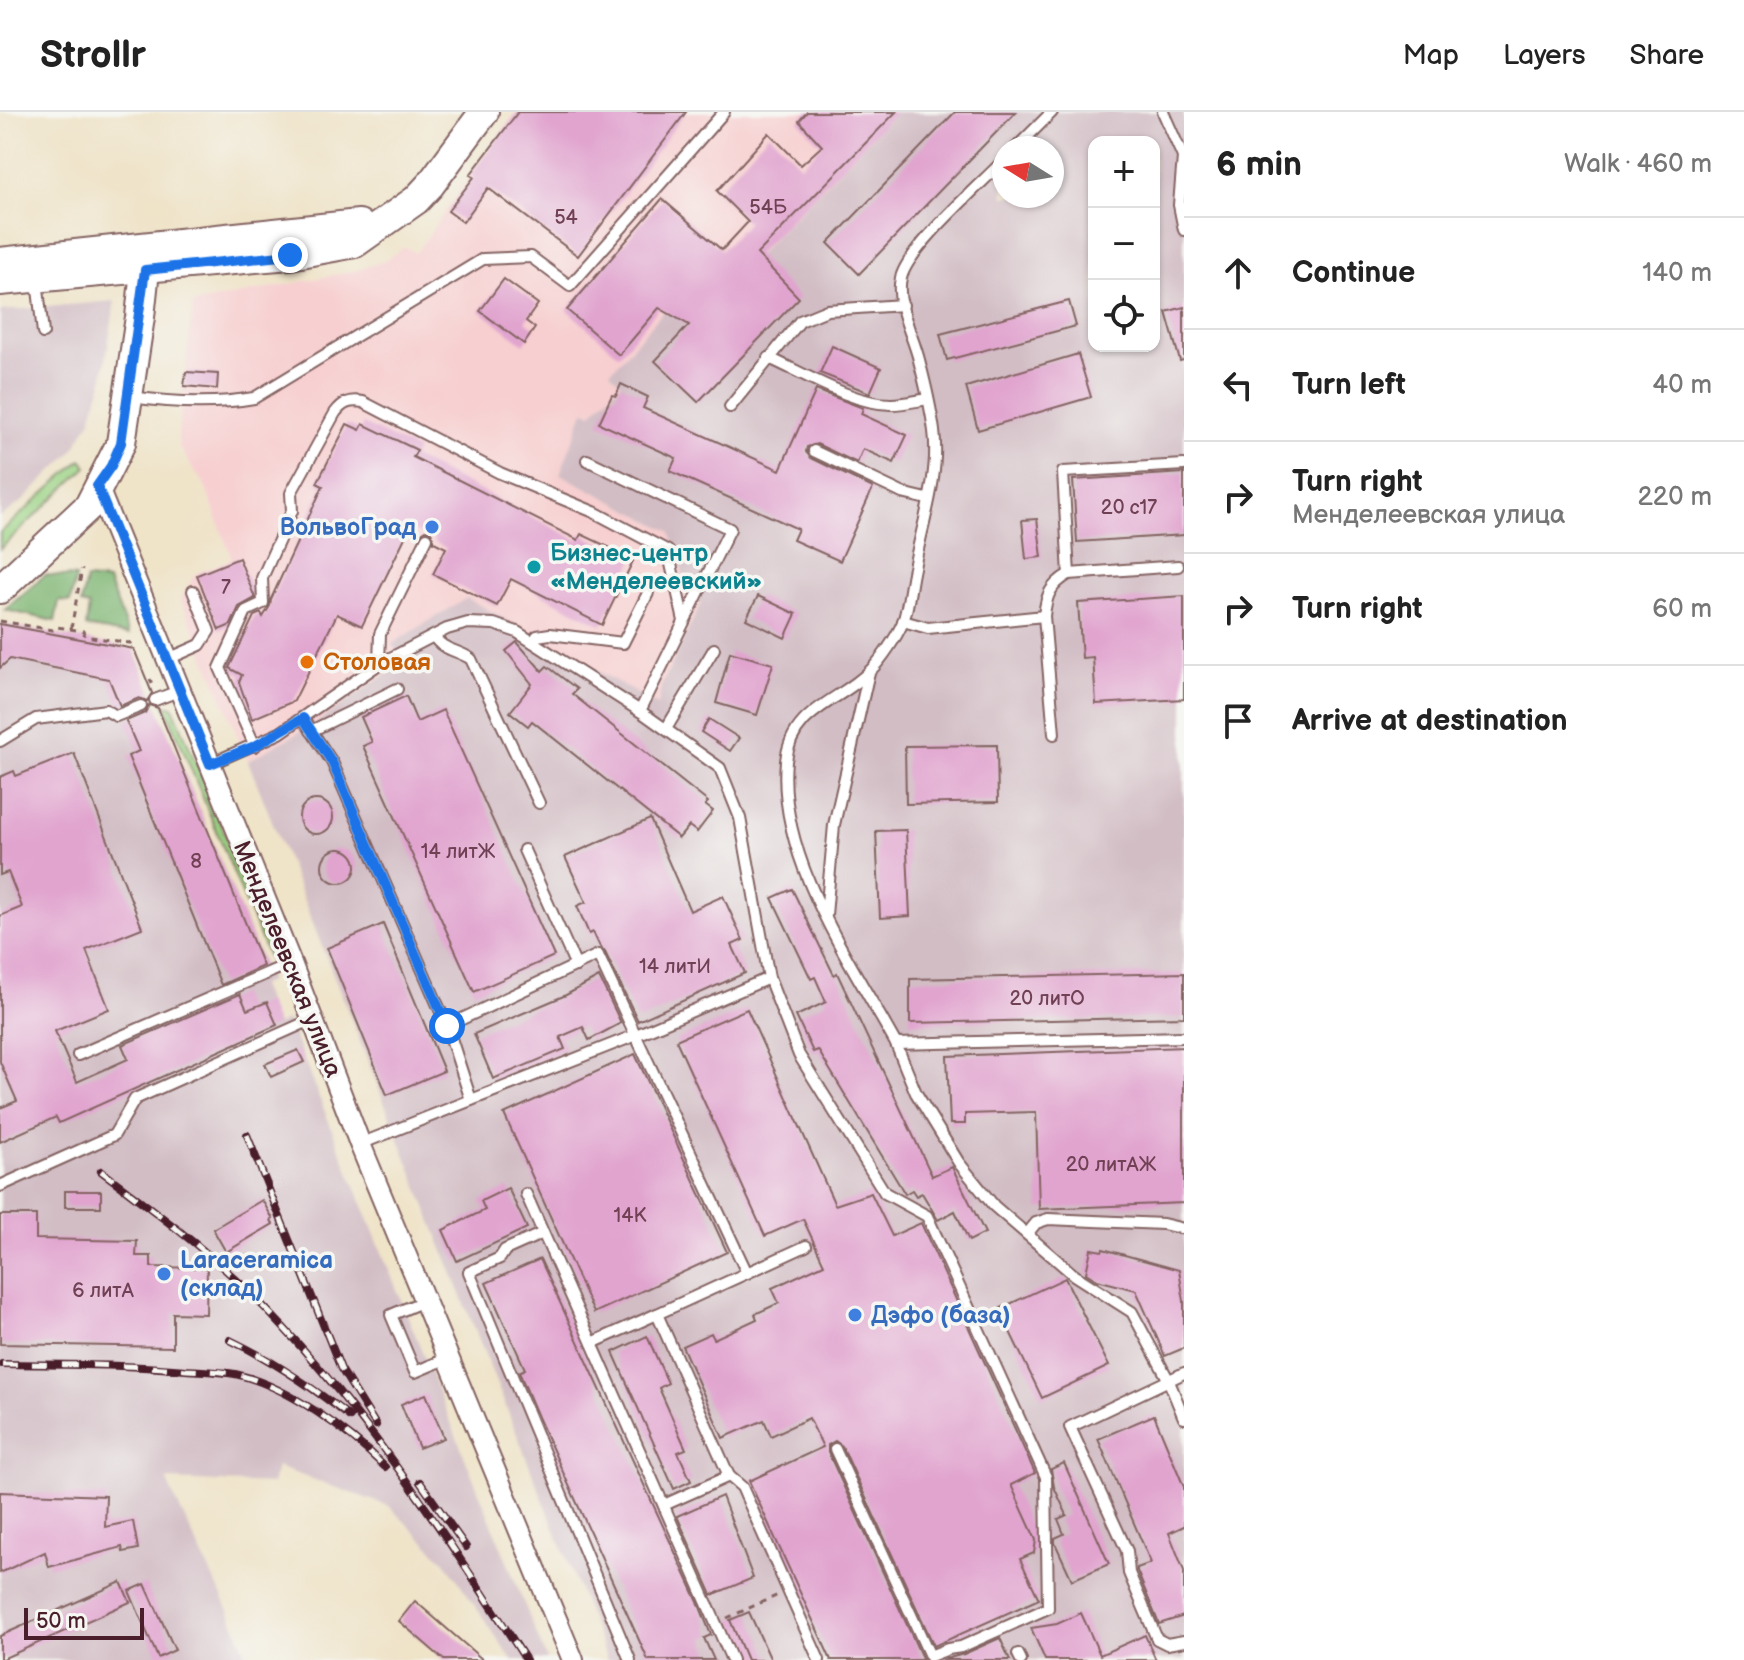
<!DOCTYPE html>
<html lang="en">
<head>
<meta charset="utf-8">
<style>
  :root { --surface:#fff; --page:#f6f6f6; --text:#222; --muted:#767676; --line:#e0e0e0 }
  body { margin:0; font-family:"Balsamiq Sans",sans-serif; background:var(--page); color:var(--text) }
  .controls { position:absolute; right:24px; top:24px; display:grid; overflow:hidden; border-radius:16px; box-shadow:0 2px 6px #0004 }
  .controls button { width:72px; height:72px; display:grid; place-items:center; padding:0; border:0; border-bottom:2px solid var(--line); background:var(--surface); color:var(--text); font:40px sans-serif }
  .compass { position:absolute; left:992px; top:24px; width:72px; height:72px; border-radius:50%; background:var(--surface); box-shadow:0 2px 6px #0004; rotate:281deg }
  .scale { position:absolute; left:24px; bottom:20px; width:120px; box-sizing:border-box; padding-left:8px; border:4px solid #4a1f2b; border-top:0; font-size:22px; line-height:28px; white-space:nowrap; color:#4a1f2b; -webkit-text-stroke:6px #f6f6f2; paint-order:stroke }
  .stop { position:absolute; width:24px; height:24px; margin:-18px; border:6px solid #1a73e8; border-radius:50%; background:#fff }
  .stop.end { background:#1a73e8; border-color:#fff; box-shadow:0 2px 8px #0008 }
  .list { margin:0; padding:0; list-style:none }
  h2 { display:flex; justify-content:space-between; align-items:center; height:104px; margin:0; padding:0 32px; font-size:34px }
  h2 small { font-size:26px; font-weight:400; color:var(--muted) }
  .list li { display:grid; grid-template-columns:52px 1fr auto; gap:24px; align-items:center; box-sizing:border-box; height:112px; padding:0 32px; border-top:2px solid var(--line) }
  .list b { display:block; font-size:30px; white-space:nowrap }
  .list p { margin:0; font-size:26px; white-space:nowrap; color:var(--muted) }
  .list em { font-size:26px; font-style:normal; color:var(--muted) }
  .icon { flex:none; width:44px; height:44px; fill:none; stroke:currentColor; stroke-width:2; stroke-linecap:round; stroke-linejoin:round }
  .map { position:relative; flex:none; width:1184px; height:1548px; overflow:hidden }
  header { display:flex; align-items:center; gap:48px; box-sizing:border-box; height:112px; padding:0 40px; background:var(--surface); border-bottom:2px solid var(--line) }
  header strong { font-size:38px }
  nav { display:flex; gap:44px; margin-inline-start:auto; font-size:28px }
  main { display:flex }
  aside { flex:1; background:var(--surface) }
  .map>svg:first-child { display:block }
</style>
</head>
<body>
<header>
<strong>Strollr</strong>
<nav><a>Map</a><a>Layers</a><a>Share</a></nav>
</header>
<main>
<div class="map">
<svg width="1184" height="1548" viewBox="0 0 1184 1548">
  <rect width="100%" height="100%" fill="#f6f6f2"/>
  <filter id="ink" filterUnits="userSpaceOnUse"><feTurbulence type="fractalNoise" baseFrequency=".0125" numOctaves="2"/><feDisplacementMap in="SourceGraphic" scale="16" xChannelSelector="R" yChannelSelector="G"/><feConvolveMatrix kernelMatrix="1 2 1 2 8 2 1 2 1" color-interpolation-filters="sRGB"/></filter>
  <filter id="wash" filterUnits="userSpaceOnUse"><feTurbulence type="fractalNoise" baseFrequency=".006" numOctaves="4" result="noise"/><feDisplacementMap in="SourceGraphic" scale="32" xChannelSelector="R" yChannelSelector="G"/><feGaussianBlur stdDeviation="1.8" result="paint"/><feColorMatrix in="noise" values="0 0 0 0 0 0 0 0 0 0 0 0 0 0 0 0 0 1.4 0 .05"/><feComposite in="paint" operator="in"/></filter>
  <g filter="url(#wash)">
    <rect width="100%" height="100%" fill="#efe3c8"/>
    <polygon fill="#f7cfd0" points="516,0 896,0 689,213 610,261 622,271 592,301 584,299 560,362 670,419 688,478 701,491 661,575 658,594 626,576 393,531 404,549 316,611 248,649 181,487 195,462 232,447 203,369 193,358 179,334 178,324 193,192 358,158 381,150 405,135 416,141"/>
    <g fill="#d2bdc5" fill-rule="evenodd">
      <path d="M896,0h288v1548h-577l-359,-899 68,-38 87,-61 -11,-18 75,-46 191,107 3,-18 40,-84 -13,-13 -18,-59 -110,-57 24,-63 8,2 29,-30 -11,-11 54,-61 26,14zM1094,30h60v204h-60zM1004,36h48v48h-48z"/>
      <polygon points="115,189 102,272 91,307 73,339 23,389 0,405 0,199"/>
      <polygon points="3,512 134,537 270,869 260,874 277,913 287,908 291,916 547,1548 512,1548 446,1451 389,1394 277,1355 272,1372 166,1368 230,1501 249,1548 0,1548 0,515"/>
    </g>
    <g fill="#9dd385" stroke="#747958" stroke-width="2">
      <polygon points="81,348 87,355 0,437 0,421"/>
      <polygon points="165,593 173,595 277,850 271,852"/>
    </g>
    <g fill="#7eb572" stroke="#646a4e" stroke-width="2">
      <polygon points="45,463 76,465 70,490 59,489 55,509 5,498"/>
      <polygon points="86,467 108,469 129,523 86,515 89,494 81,492"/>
    </g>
    <g id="blocks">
      <g fill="#e1a4cf">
        <polygon points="518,0 686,0 578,144 488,76 463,110 448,99 474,65 470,63"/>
        <polygon points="807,0 896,0 757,142 799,186 698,290 655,249 689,213 659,196 619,243 567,198 662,87 722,138 748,110 717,79 769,21 801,53 822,34 799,9"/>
        <polygon points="955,0 1016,0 859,162 828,131"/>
        <polygon points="504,167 538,192 526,209 535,216 524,232 480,199"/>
        <polygon points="1069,189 1076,214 947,248 940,222"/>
        <polygon points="1184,195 1184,248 1180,249 1166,200"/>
        <polygon points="832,234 881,256 870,281 820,261"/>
        <polygon points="1078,242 1091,285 978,318 966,275"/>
        <polygon points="186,260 218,262 217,277 184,274"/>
        <polygon points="621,272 648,285 643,296 780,358 816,278 863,296 861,302 907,323 894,351 863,337 857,351 817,332 807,335 806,340 811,346 873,376 840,449 793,428 798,417 670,359 676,346 599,311 612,283 616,284"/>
        <polygon points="347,312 360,318 363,312 417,338 413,345 578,428 581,422 634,447 602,513 511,467 497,494 433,462 446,436 434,430 431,419 426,418 420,422 409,417 362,514 337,502 294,589 252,607 239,570 242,563 229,556 254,504 261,501 263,505 270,494 271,487 323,374 317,371"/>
        <polygon points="1184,361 1184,423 1077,430 1073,368"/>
        <polygon points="1037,407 1042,445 1026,447 1022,408"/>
        <polygon points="239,446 255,486 239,495 231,513 219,518 197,463"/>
        <polygon points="758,484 796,502 785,526 746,507"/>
        <polygon points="1184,484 1184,587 1096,592 1093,545 1082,546 1078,491"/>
        <polygon points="0,512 134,537 152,581 147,589 139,586 120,594 109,567 10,547 0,556"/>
        <polygon points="517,530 542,559 547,554 577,577 572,582 708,690 705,693 713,699 697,720 689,714 679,726 532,609 528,614 510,600 532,572 506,539"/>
        <polygon points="730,540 773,552 757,603 716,591"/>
        <polygon points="406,584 417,610 443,598 554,844 474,880 363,634 372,630 361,605"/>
        <polygon points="149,593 158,596 263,854 221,873 128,644 139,639 126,609 145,601"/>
        <polygon points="709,607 739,626 730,639 701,620"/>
        <polygon points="997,633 998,690 906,692 905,634"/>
        <polygon points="74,641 142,816 86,838 109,897 55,919 77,970 128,947 122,933 240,882 247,898 267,890 277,913 59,1011 56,1005 0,1030 0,996 17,989 0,950 0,804 22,795 8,760 0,763 0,665 14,659 16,664"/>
        <circle cx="316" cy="705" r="17"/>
        <polygon points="650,707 690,799 723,784 743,828 732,833 745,861 638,909 605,840 600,835 593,820 589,822 577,794 586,790 565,745"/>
        <polygon points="906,718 910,804 880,806 876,719"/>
        <circle cx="339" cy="754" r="17"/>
        <polygon points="792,777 834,863 837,861 932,1064 952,1055 985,1121 969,1129 955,1099 938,1108 922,1081 916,1084 912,1078 905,1082 818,938 813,940 796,904 826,890 815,865 811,867 772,786"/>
        <polygon points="383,812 444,959 387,983 327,836"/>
        <polygon points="1184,861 1184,905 910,911 910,867"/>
        <polygon points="599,865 621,911 589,928 583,915 560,925 565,937 493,967 474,922 566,883"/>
        <polygon points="747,897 835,1093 871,1081 892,1124 921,1111 1035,1361 1011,1373 1036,1428 1034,1441 1020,1447 1039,1487 934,1534 842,1334 835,1329 828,1333 828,1340 923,1548 831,1548 749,1369 823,1335 809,1306 771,1324 764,1308 723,1326 682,1234 711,1221 714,1227 757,1207 755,1202 779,1191 772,1176 824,1152 803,1107 765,1124 676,928"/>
        <polygon points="1184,935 1184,1091 1039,1097 1036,1000 965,1002 965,1012 950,1012 947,944"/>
        <polygon points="298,938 304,950 271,965 265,952"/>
        <polygon points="635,942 727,1140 594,1201 504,1002"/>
        <polygon points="508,1076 527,1116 457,1149 443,1118 485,1098 481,1089"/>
        <rect x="65" y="1079" width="36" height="16"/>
        <polygon points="262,1088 273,1107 271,1108 273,1112 226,1140 213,1117"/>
        <polygon points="0,1103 36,1103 36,1127 137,1129 136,1144 151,1144 151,1155 207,1156 206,1202 173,1201 173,1235 0,1232"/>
        <polygon points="1091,1137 1102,1139 1103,1137 1179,1158 1184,1189 1184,1236 1165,1244 1136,1178 1097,1168 1086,1161"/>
        <polygon points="540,1147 698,1490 711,1523 704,1526 714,1548 648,1548 538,1305 519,1260 525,1257 486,1171"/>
        <polygon points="1065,1166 1109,1254 1042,1286 999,1197"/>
        <polygon points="647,1224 668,1271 659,1276 686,1337 678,1340 691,1369 674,1377 613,1240"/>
        <polygon points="426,1282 444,1326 419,1336 401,1292"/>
        <polygon points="1154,1303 1184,1375 1184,1414 1169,1421 1184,1459 1184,1504 1159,1512 1137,1459 1137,1456 1151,1451 1098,1327"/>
        <polygon points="1064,1351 1109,1452 1072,1468 1055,1431 1055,1426 1064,1422 1058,1407 1067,1403 1054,1375 1051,1357"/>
        <polygon points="0,1380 106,1384 105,1415 133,1409 138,1437 123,1440 122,1435 49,1455 45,1440 0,1461"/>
        <polygon points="722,1384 753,1466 712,1483 677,1404"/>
        <polygon points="121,1470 130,1490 0,1548 0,1524"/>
        <polygon points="145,1472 175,1538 158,1546 129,1479"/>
        <polygon points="415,1489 483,1548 444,1548 399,1509"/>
        <polygon points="749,1500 771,1548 747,1548 730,1508"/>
        <polygon points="1081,1501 1100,1543 1145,1523 1156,1548 1045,1548 1031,1516 1057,1512"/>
        <polygon points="1000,1526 1010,1548 942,1548 964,1542"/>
      </g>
    </g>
  </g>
  <g filter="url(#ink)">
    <use href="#blocks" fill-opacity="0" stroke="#846462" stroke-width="2"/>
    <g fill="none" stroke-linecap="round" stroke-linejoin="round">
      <defs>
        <g id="lane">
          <polyline points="1163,0 1183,45 1179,93 1184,118"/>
          <polyline points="1016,36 1052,0"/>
          <path d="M1004,48c-24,25 -96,88 -103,118 -6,26 12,57 18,82 6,23 12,48 15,71 6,44 -12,94 -20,137 -4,17 -5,37 -11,54 -7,16 -21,37 -34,50 -30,30 -78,38 -83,89 -9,97 65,201 110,283l288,-7"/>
          <polyline points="37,168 43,221"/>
          <path d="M769,246c34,15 84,46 122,46 12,0 25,-3 37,-5"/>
          <path d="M131,285c42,6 82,8 123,1l229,-139 48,-2 39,29 154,-174"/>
          <polyline points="730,295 800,209 827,198 903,193"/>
          <polyline points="814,339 902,381 927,387"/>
          <polyline points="587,348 730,417 640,599"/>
          <polyline points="1069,462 1063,360 1184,353"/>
          <polyline points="903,509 928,516 1044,504"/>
          <path d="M434,524c7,14 24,14 37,23l68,144"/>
          <polyline points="533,530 537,524 550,522 623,531 648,481"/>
          <polyline points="168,547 200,533 209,519 193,479"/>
          <polyline points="379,552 380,522 427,426"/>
          <polyline points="155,588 181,578"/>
          <polyline points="303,606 332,650 447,914 471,988"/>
          <polyline points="666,617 714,537"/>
          <polyline points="311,619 397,577"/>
          <path d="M1054,622l-10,-118c2,-20 6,-31 25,-42l109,-8"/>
          <polyline points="0,629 36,607 106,598 116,604 141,594"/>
          <path d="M255,634l-35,-78 26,-57 17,-8 -1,-25 30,-67 -1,-18 44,-80c8,-11 15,-13 28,-11l137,71 94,39 74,39 16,70"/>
          <polyline points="210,652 280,621 379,552 447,517 468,511 494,512 517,520 640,599 720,656 740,706 769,866 799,943 885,1081 927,1104 1046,1365 1048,1496 961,1535 948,1537 930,1544 835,1337"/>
          <polyline points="524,738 576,854"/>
          <polyline points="826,803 834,713 869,560"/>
          <polyline points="447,914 598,843 747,1161"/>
          <polyline points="896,932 916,981 959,1051 994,1094 1074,1163 1132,1200 1168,1267 1184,1306"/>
          <polyline points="78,943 291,851"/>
          <polyline points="360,1032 636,923 769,866"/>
          <polyline points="0,1074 114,1023 135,987 313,907"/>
          <polyline points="526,1082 732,1548"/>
          <polyline points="543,1121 505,1138 500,1146 469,1160 630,1548"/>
          <polyline points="1027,1122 1036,1111 1048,1107 1163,1112 1184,1117"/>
          <polyline points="424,1189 391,1203 415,1260 448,1246"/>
          <polyline points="657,1202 806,1134"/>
          <polyline points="592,1231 657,1202 729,1364 664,1393"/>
          <polyline points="1184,1261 1070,1315 1127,1439 1129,1461 1157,1527 1167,1532 1184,1529"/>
          <polyline points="729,1364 742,1375 819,1548"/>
          <polyline points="1018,1542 1021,1548"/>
        </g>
        <polyline id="street" points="97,374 291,851 360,1032 573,1548"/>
        <g id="secondary">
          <polyline points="0,150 359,112"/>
          <polyline points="0,169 290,143 355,131 416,88 430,73 484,0"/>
          <polyline points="0,477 89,394 121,331 140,205 145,158 144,135"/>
        </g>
      </defs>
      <use href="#lane" stroke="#846462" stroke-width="14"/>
      <use href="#street" stroke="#846462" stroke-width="24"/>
      <use href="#secondary" stroke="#846462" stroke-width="32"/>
      <g stroke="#846462" stroke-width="3" stroke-dasharray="6 6" stroke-linecap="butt">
        <polyline points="0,509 53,518 57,515 83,519 85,524 136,532"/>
        <polyline points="71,517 82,457"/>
        <polyline points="150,567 152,572"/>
        <polyline points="727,1506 778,1483"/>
      </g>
      <use href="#lane" stroke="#fff" stroke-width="10"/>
      <use href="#street" stroke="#fff" stroke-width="20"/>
      <use href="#secondary" stroke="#fff" stroke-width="28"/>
      <defs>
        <g id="rail">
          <polyline points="247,1023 341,1257 376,1313"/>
          <path d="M101,1059c49,37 98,73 142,115 112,109 199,243 283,374"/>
          <path d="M230,1228c44,21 81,46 120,77"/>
          <path d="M2,1252c61,1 123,0 184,6 16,1 33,1 49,4 51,11 114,57 150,93"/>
          <polyline points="420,1370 466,1435"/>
        </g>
      </defs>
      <use href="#rail" stroke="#4a1f2b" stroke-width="8"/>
      <use href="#rail" stroke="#f6f6f2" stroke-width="5" stroke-dasharray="15" stroke-linecap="butt"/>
    </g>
  </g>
  <g fill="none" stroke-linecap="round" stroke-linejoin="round" filter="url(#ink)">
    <polyline stroke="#1a73e8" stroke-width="10" points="290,143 145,158 121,331 111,354 97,374 210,652 255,634 303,606 332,650 447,914"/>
  </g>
  <g fill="#3f7fe0" stroke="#f6f6f2" stroke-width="3">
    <circle cx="432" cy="415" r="8"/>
    <circle cx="164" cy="1162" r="8"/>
    <circle cx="855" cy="1203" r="8"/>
  </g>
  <circle fill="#0f9aa8" stroke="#f6f6f2" stroke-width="3" cx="534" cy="455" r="8"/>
  <circle fill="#e8710a" stroke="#f6f6f2" stroke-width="3" cx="307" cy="550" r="8"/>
  <g text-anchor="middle" stroke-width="7" stroke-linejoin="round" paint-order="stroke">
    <g font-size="20" fill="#704054">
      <text x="768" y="102">54Б</text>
      <text x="566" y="112">54</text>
      <text x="1129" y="402">20 с17</text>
      <text x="226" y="482">7</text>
      <text x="458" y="746">14 литЖ</text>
      <text x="196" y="756">8</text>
      <text x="675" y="861">14 литИ</text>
      <text x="1047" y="893">20 литО</text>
      <text x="1111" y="1059">20 литАЖ</text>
      <text x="630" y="1110">14К</text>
      <text x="103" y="1185">6 литА</text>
    </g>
    <g font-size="24" font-weight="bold" fill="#366cbe" stroke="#f6f6f2" text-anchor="start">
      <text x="416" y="423" text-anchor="end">ВольвоГрад</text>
      <text x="180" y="1156">Laraceramica<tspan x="180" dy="28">(склад)</tspan></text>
      <text x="871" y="1211">Дэфо (база)</text>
    </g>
    <g font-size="24" font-weight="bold" fill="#0d838f" stroke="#f6f6f2" text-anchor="start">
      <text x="550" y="449">Бизнес-центр<tspan x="550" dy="28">«Менделеевский»</tspan></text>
    </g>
    <g font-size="24" font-weight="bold" fill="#c56008" stroke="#f6f6f2" text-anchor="start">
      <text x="323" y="558">Столовая</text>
    </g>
    <g font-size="24" fill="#4a1f2b" stroke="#f6f6f2">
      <text transform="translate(288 847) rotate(68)" y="8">Менделеевская улица</text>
    </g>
  </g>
</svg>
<div class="controls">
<button>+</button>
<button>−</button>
<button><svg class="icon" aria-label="locate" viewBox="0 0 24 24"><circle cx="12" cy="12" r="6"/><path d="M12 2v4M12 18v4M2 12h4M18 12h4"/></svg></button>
</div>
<svg class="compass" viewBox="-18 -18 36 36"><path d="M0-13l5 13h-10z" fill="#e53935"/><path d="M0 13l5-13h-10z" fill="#767676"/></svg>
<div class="scale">50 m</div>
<div class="stop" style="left:447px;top:914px"></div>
<div class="stop end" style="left:290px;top:143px"></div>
</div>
<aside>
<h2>6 min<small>Walk · 460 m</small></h2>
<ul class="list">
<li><svg class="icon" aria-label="ahead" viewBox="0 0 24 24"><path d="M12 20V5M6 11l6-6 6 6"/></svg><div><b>Continue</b></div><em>140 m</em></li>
<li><svg class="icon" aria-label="left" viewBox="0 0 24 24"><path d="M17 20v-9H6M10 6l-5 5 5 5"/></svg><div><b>Turn left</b></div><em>40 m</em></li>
<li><svg class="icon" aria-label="right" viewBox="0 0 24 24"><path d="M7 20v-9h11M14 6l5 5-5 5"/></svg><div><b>Turn right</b><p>Менделеевская улица</p></div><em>220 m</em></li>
<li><svg class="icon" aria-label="right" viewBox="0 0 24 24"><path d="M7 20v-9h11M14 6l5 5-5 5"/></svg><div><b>Turn right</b></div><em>60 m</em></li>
<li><svg class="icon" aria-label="arrive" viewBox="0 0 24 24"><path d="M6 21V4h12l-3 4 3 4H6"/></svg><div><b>Arrive at destination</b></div></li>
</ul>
</aside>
</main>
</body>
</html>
